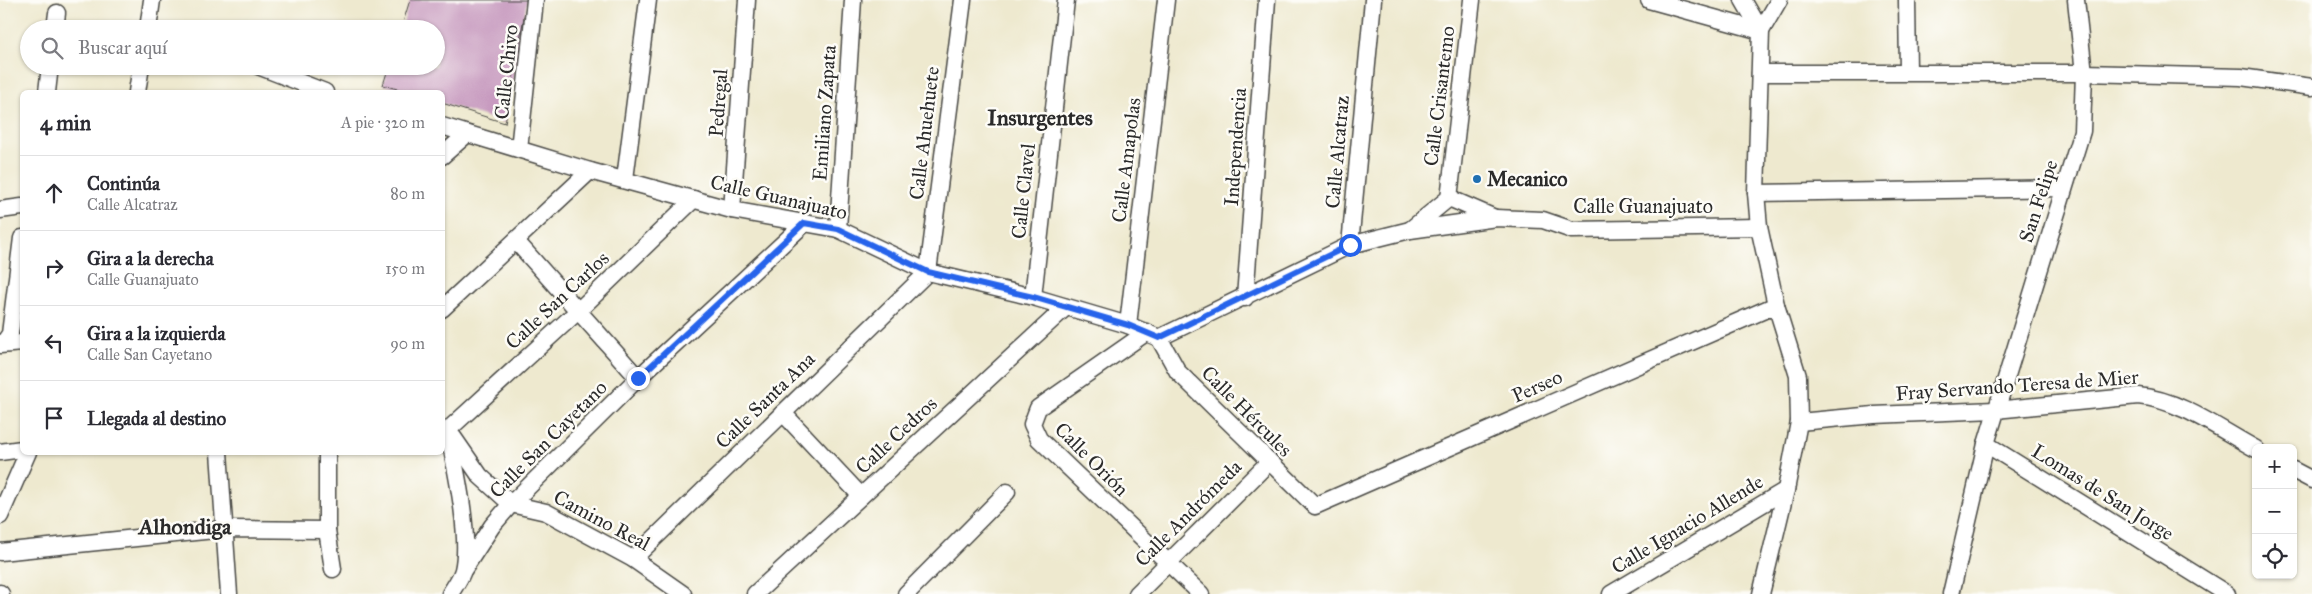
<!DOCTYPE html>
<html lang="es">
<head>
<meta charset="utf-8">
<style>
  :root { --surface:#fff; --page:#f2f2f3; --text:#2b2b33; --muted:#7c7c81; --line:#e1e1e2 }
  body { margin:0; font-family:"IM FELL Great Primer",serif; background:var(--page); color:var(--text) }
  .controls { position:absolute; right:15px; bottom:15px; display:grid; overflow:hidden; border-radius:8px; box-shadow:0 1px 4px #0004 }
  .controls button { width:45px; height:45px; display:grid; place-items:center; padding:0; border:0; border-bottom:1px solid var(--line); background:var(--surface); color:var(--text); font:25px sans-serif }
  .stop { position:absolute; width:15px; height:15px; margin:-11px; border:4px solid #2563eb; border-radius:50%; background:#fff }
  .stop.end { background:#2563eb; border-color:#fff; box-shadow:0 1px 5px #0008 }
  .list { margin:0; padding:0; list-style:none }
  h2 { display:flex; justify-content:space-between; align-items:center; height:65px; margin:0; padding:0 20px; font-size:21px }
  h2 small { font-size:16px; font-weight:400; color:var(--muted) }
  .list li { display:grid; grid-template-columns:32px 1fr auto; gap:15px; align-items:center; box-sizing:border-box; height:75px; padding:0 20px; border-top:1px solid var(--line) }
  .list b { display:block; font-size:19px; white-space:nowrap }
  .list p { margin:0; font-size:16px; white-space:nowrap; color:var(--muted) }
  .list em { font-size:16px; font-style:normal; color:var(--muted) }
  .icon { flex:none; width:28px; height:28px; fill:none; stroke:currentColor; stroke-width:2; stroke-linecap:round; stroke-linejoin:round }
  .map { position:relative; flex:none; width:2312px; height:594px; overflow:hidden }
  .search { position:absolute; background:var(--surface); box-shadow:0 1px 4px #0004; left:20px; top:20px; width:425px; height:55px; display:flex; align-items:center; gap:12px; box-sizing:border-box; padding:0 18px; border-radius:28px; color:var(--muted); font-size:19px }
  .panel { position:absolute; background:var(--surface); box-shadow:0 1px 4px #0004; left:20px; top:90px; width:425px; height:365px; border-radius:8px }
  .map>svg:first-child { display:block }
</style>
</head>
<body>
<div class="map">
<svg width="2312" height="594" viewBox="0 0 2312 594">
  <rect width="100%" height="100%" fill="#fdfcf7"/>
  <filter id="ink" filterUnits="userSpaceOnUse"><feTurbulence type="fractalNoise" baseFrequency=".02" numOctaves="2"/><feDisplacementMap in="SourceGraphic" scale="10" xChannelSelector="R" yChannelSelector="G"/><feConvolveMatrix kernelMatrix="1 2 1 2 8 2 1 2 1" color-interpolation-filters="sRGB"/></filter>
  <filter id="wash" filterUnits="userSpaceOnUse"><feTurbulence type="fractalNoise" baseFrequency=".0096" numOctaves="4" result="noise"/><feDisplacementMap in="SourceGraphic" scale="20" xChannelSelector="R" yChannelSelector="G"/><feGaussianBlur stdDeviation="1.12" result="paint"/><feColorMatrix in="noise" values="0 0 0 0 0 0 0 0 0 0 0 0 0 0 0 0 0 1.4 0 .05"/><feComposite in="paint" operator="in"/></filter>
  <g filter="url(#wash)">
    <rect width="100%" height="100%" fill="#eee9cf"/>
    <g id="blocks">
      <polygon fill="#c89bc0" points="410,0 527,0 505,123 442,103 442,92 408,92 383,85 389,66 436,66 436,29 401,29"/>
    </g>
  </g>
  <g filter="url(#ink)">
    <use href="#blocks" fill-opacity="0" stroke="#484844" stroke-width="1"/>
    <g fill="none" stroke-linecap="round" stroke-linejoin="round">
      <defs>
        <g id="street">
          <polyline points="1649,0 1761,31"/>
          <polyline points="1743,0 1761,31"/>
          <polyline points="1907,0 1908,72"/>
          <polyline points="2076,0 2084,73 2082,131 1986,444 2227,594"/>
          <polyline points="55,29 57,13"/>
          <polyline points="148,29 152,0"/>
          <polyline points="258,66 325,92"/>
          <polyline points="1760,73 2084,73 2241,77 2312,87"/>
          <polyline points="47,92 50,66"/>
          <polyline points="137,92 141,66"/>
          <polyline points="442,126 590,171 732,210 838,229 928,272 1033,297 1128,325 1159,338"/>
          <polyline points="519,149 535,0"/>
          <polyline points="442,156 467,134"/>
          <polyline points="625,179 648,0"/>
          <polyline points="1756,193 2064,188"/>
          <polyline points="1449,198 1495,218"/>
          <polyline points="0,210 22,207"/>
          <polyline points="732,210 747,0"/>
          <polyline points="838,229 853,0"/>
          <polyline points="1410,230 1449,198 1472,0"/>
          <polyline points="516,241 638,378"/>
          <polyline points="1350,245 1373,0"/>
          <polyline points="1033,297 1066,0"/>
          <polyline points="1245,298 1267,0"/>
          <polyline points="442,309 590,171"/>
          <polyline points="1128,325 1166,0"/>
          <polyline points="1147,332 1038,408 1032,424 1039,439 1201,594"/>
          <polyline points="1159,338 1178,372 1315,506 1776,305"/>
          <polyline points="1159,338 1350,245 1410,230 1496,218 1543,220 1572,230 1759,227"/>
          <polyline points="0,344 5,341 10,334 22,238"/>
          <polyline points="0,345 22,343"/>
          <polyline points="783,413 861,496"/>
          <path d="M1799,422l75,-7 121,-5 143,-14c43,4 81,33 118,53"/>
          <polyline points="453,437 480,476 511,504 546,512 633,559 683,594"/>
          <polyline points="0,452 22,449"/>
          <polyline points="219,452 229,594"/>
          <polyline points="327,452 327,530 333,569"/>
          <polyline points="2293,470 2312,480"/>
          <polyline points="0,516 28,452"/>
          <polyline points="0,552 224,529 327,530"/>
          <polyline points="633,559 928,272 963,0"/>
          <polyline points="464,569 492,526 511,504 638,378 805,223"/>
          <polyline points="0,593 1,594"/>
          <path d="M450,594c4,-7 11,-16 13,-24 8,-35 -8,-104 -15,-140l130,-119 116,-112"/>
          <polyline points="755,594 1066,307"/>
          <polyline points="906,594 1007,492"/>
          <polyline points="1137,594 1269,462"/>
          <polyline points="1611,594 1786,490"/>
          <polyline points="1761,594 1786,490 1799,422 1798,376 1776,305 1759,227 1756,193 1761,31 1779,0"/>
          <polyline points="1951,594 1986,444"/>
        </g>
      </defs>
      <use href="#street" stroke="#484844" stroke-width="19"/>
      <use href="#street" stroke="#fff" stroke-width="16"/>
    </g>
  </g>
  <g fill="none" stroke-linecap="round" stroke-linejoin="round" filter="url(#ink)">
    <polyline stroke="#2563eb" stroke-width="6" points="638,378 804,223 838,229 928,272 1033,297 1128,325 1159,338 1350,245"/>
  </g>
  <circle fill="#1f6fb2" stroke="#fdfcf7" stroke-width="2" cx="1477" cy="179" r="5"/>
  <g text-anchor="middle" stroke-width="5" stroke-linejoin="round" paint-order="stroke">
    <g font-size="20" fill="#2b2b2b" stroke="#fdfcf7">
      <text transform="translate(506 72) rotate(-84)" y="7">Calle Chivo</text>
      <text transform="translate(1439 96) rotate(-83)" y="7">Calle Crisantemo</text>
      <text transform="translate(718 103) rotate(-86)" y="7">Pedregal</text>
      <text transform="translate(824 113) rotate(-86)" y="7">Emiliano Zapata</text>
      <text transform="translate(924 133) rotate(-83)" y="7">Calle Ahuehuete</text>
      <text transform="translate(1235 147) rotate(-86)" y="7">Independencia</text>
      <text transform="translate(1337 152) rotate(-85)" y="7">Calle Alcatraz</text>
      <text transform="translate(1126 160) rotate(-83)" y="7">Calle Amapolas</text>
      <text transform="translate(1023 191) rotate(-84)" y="7">Calle Clavel</text>
      <text transform="translate(779 197) rotate(13)" y="7">Calle Guanajuato</text>
      <text transform="translate(2038 201) rotate(-72)" y="7">San Felipe</text>
      <text x="1643" y="213">Calle Guanajuato</text>
      <text transform="translate(557 300) rotate(-43)" y="7">Calle San Carlos</text>
      <text transform="translate(2017 385) rotate(-4)" y="7">Fray Servando Teresa de Mier</text>
      <text transform="translate(1537 386) rotate(-24)" y="7">Perseo</text>
      <text transform="translate(765 400) rotate(-44)" y="7">Calle Santa Ana</text>
      <text transform="translate(1247 411) rotate(45)" y="7">Calle Hércules</text>
      <text transform="translate(896 435) rotate(-43)" y="7">Calle Cedros</text>
      <text transform="translate(548 439) rotate(-45)" y="7">Calle San Cayetano</text>
      <text transform="translate(1092 459) rotate(45)" y="7">Calle Orión</text>
      <text transform="translate(2103 492) rotate(32)" y="7">Lomas de San Jorge</text>
      <text transform="translate(1188 513) rotate(-45)" y="7">Calle Andrómeda</text>
      <text transform="translate(602 520) rotate(28)" y="7">Camino Real</text>
      <text transform="translate(1687 524) rotate(-31)" y="7">Calle Ignacio Allende</text>
    </g>
    <g font-size="20" font-weight="bold" fill="#2b2b2b" stroke="#fdfcf7" text-anchor="start">
      <text x="1487" y="186">Mecanico</text>
    </g>
    <g font-size="22" font-weight="bold" fill="#2b2b2b" stroke="#fdfcf7">
      <text x="1040" y="125">Insurgentes</text>
      <text x="185" y="534">Alhondiga</text>
    </g>
  </g>
</svg>
<div class="controls">
<button>+</button>
<button>−</button>
<button><svg class="icon" aria-label="locate" viewBox="0 0 24 24"><circle cx="12" cy="12" r="6"/><path d="M12 2v4M12 18v4M2 12h4M18 12h4"/></svg></button>
</div>
<div class="stop" style="left:1350px;top:245px"></div>
<div class="stop end" style="left:638px;top:378px"></div>
<div class="search"><svg class="icon" aria-label="search" viewBox="0 0 24 24"><circle cx="10" cy="10" r="6"/><path d="M15 15l6 6"/></svg>Buscar aquí</div>
<section class="panel">
<h2>4 min<small>A pie · 320 m</small></h2>
<ul class="list">
<li><svg class="icon" aria-label="ahead" viewBox="0 0 24 24"><path d="M12 20V5M6 11l6-6 6 6"/></svg><div><b>Continúa</b><p>Calle Alcatraz</p></div><em>80 m</em></li>
<li><svg class="icon" aria-label="right" viewBox="0 0 24 24"><path d="M7 20v-9h11M14 6l5 5-5 5"/></svg><div><b>Gira a la derecha</b><p>Calle Guanajuato</p></div><em>150 m</em></li>
<li><svg class="icon" aria-label="left" viewBox="0 0 24 24"><path d="M17 20v-9H6M10 6l-5 5 5 5"/></svg><div><b>Gira a la izquierda</b><p>Calle San Cayetano</p></div><em>90 m</em></li>
<li><svg class="icon" aria-label="arrive" viewBox="0 0 24 24"><path d="M6 21V4h12l-3 4 3 4H6"/></svg><div><b>Llegada al destino</b></div></li>
</ul>
</section>
</div>
</body>
</html>
